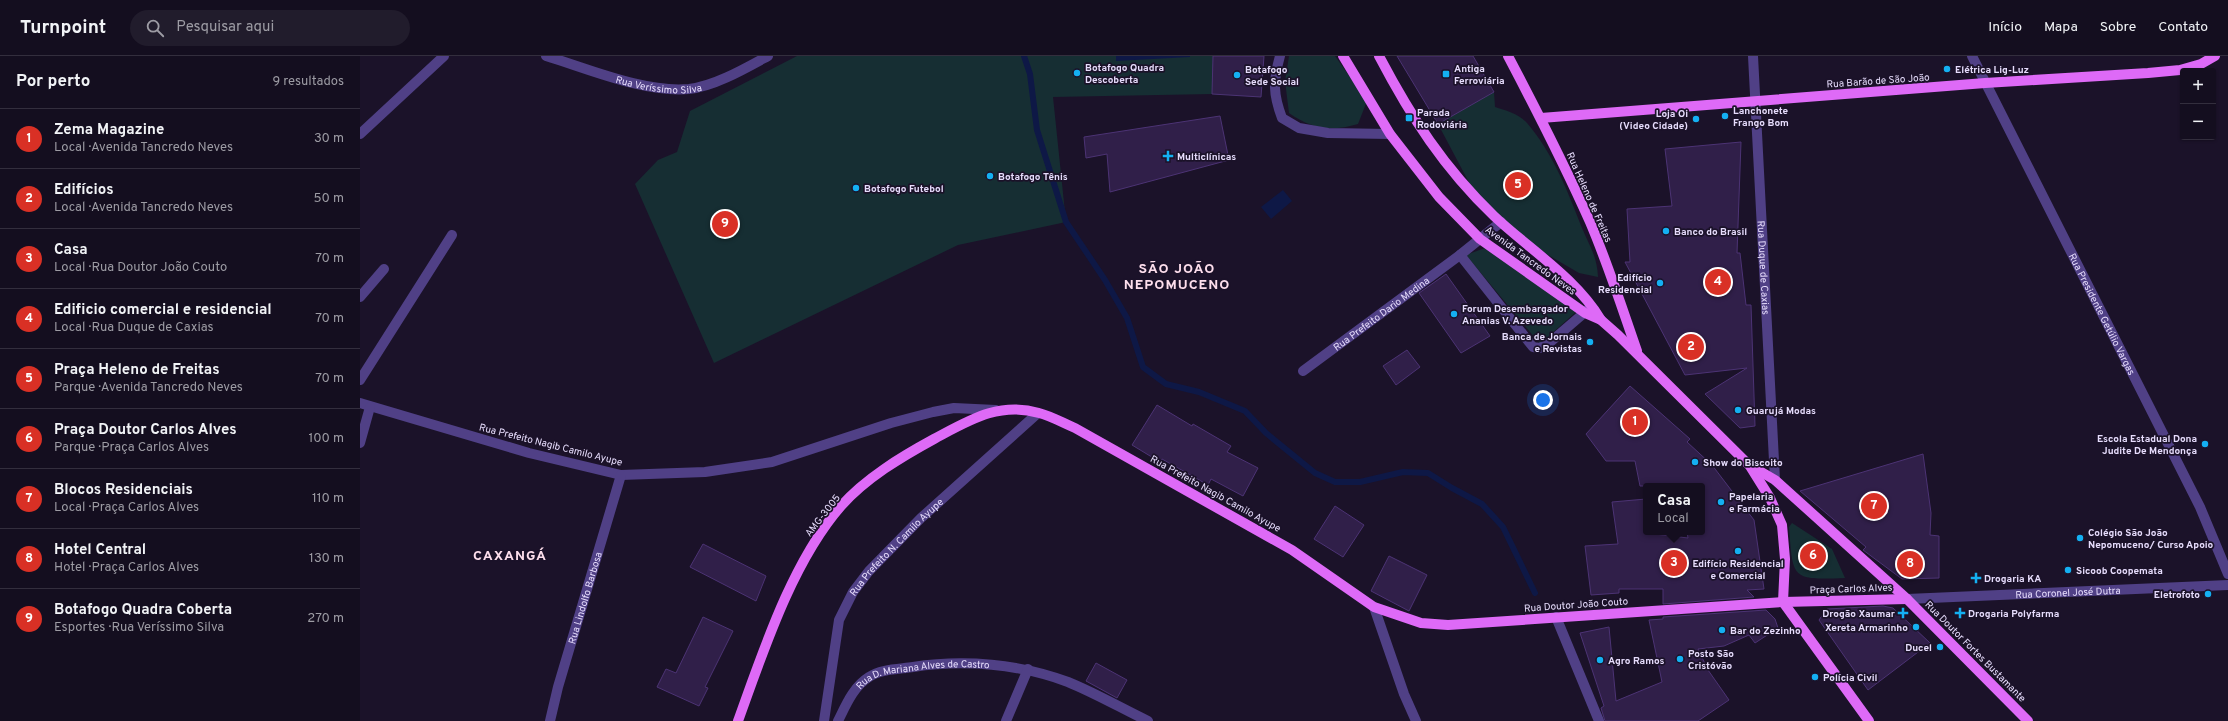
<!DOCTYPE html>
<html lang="pt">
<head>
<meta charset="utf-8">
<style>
  :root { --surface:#140e1f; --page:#211c2c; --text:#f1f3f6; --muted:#9d9ca4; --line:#332e3d; --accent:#d93025 }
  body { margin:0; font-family:Overpass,sans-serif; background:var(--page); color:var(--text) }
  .controls { position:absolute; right:12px; top:12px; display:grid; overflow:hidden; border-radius:4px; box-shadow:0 1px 3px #0004 }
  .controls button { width:36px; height:36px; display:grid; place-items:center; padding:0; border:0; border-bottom:1px solid var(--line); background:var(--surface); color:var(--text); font:20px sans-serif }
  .you { position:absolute; left:1183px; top:344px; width:14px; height:14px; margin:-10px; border:3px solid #fff; border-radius:50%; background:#1a73e8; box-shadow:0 0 0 6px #1a73e833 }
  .badge { display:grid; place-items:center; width:26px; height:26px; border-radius:50%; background:var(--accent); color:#fff; font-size:13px; font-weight:700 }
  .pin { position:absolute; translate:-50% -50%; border:2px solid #fff; box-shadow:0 1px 4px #0006 }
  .popup { position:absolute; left:1283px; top:427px; width:62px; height:52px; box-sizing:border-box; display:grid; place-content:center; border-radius:4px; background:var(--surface); filter:drop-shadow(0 1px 3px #0005); font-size:13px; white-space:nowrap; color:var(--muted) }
  .popup b { font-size:15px; color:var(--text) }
  .popup::after { content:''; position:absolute; left:50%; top:100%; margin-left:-8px; border:8px solid transparent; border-top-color:var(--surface) }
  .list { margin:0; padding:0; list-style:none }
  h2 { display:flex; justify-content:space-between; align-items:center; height:52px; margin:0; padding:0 16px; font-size:17px }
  h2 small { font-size:13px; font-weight:400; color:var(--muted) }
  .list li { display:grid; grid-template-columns:26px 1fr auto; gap:12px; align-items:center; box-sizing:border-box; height:60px; padding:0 16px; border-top:1px solid var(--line) }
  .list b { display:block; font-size:15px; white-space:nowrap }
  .list p { margin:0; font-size:13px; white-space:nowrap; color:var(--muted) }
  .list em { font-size:13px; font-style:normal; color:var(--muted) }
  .icon { flex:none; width:22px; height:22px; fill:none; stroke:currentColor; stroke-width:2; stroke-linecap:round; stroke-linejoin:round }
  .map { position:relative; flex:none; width:1868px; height:665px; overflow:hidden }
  header { display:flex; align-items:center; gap:24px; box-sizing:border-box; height:56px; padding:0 20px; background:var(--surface); border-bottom:1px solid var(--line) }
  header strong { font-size:19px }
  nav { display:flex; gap:22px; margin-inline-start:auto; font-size:14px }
  .search { width:280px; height:36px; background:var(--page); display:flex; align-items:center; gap:10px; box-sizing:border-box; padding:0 14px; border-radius:22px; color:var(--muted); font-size:15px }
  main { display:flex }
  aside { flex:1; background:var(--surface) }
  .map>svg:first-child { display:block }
</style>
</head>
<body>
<header>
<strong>Turnpoint</strong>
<div class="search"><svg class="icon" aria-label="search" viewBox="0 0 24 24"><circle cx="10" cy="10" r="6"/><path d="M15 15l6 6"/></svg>Pesquisar aqui</div>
<nav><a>Início</a><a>Mapa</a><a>Sobre</a><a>Contato</a></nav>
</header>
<main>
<aside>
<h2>Por perto<small>9 resultados</small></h2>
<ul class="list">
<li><span class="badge">1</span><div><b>Zema Magazine</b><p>Local · Avenida Tancredo Neves</p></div><em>30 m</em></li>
<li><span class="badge">2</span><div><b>Edifícios</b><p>Local · Avenida Tancredo Neves</p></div><em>50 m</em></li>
<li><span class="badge">3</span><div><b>Casa</b><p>Local · Rua Doutor João Couto</p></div><em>70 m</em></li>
<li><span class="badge">4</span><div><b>Edificio comercial e residencial</b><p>Local · Rua Duque de Caxias</p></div><em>70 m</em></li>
<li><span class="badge">5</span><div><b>Praça Heleno de Freitas</b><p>Parque · Avenida Tancredo Neves</p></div><em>70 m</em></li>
<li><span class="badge">6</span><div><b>Praça Doutor Carlos Alves</b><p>Parque · Praça Carlos Alves</p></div><em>100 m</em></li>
<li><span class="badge">7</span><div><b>Blocos Residenciais</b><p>Local · Praça Carlos Alves</p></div><em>110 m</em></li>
<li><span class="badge">8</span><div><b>Hotel Central</b><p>Hotel · Praça Carlos Alves</p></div><em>130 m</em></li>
<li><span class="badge">9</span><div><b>Botafogo Quadra Coberta</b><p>Esportes · Rua Veríssimo Silva</p></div><em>270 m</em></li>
</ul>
</aside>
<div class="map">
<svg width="1868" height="665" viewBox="0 0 1868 665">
  <rect width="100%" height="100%" fill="#1b1229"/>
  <g fill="#162e33">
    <polygon points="437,0 904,0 901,41 852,38 693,41 706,166 598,189 354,307 275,128 298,104 317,96 330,55"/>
    <path d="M929,0h46l32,45 -9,23c-27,8 -46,5 -69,-11l-4,-32z"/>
    <path d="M1134,36l1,15c10,3 24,7 32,16 26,30 41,69 55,105 8,19 15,28 16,49l-19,-4 -48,-28 -58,-55 -35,-66z"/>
    <polygon points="1125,192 1217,255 1180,288 1106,199"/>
    <path d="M1432,467l40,26 13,29c-54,2 -52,1 -56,-51z"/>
  </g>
  <g fill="#0e1846">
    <polygon points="756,0 830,0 830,1 756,5"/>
    <polygon points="923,134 932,145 911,163 901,151"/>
  </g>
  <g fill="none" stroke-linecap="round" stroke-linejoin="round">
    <polyline stroke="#0e1846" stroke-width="6" points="664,0 670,18 677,74 706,166 745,224 767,262 783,311 806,328 839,336 885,355 906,377 955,417 975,426 1000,426 1043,416 1068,417 1092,432 1122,448 1143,471 1175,537"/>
  </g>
  <g fill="#301f49" stroke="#4c3374">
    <polygon points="853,0 904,0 901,41 852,38"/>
    <polygon points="1037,0 1113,0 1134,36 1078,68"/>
    <polygon points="860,60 869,104 750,136 747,98 726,102 724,81"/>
    <polygon points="1381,86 1377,197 1380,197 1386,249 1391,249 1395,370 1380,372 1345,338 1387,312 1325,319 1265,206 1270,206 1267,153 1312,150 1305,93"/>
    <polygon points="1086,218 1130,280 1101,297 1059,237"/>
    <polygon points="1047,294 1060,311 1036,329 1023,310"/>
    <polygon points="1270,330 1330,383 1327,386 1352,409 1394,464 1404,533 1387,534 1394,541 1303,548 1303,533 1259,533 1259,537 1231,539 1225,490 1258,488 1252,446 1286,443 1286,477 1328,482 1327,476 1342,476 1342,430 1280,430 1275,405 1246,405 1226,378"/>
    <polygon points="797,349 832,370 833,368 871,390 867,396 898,412 883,440 851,423 848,429 802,403 800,406 772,389"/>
    <polygon points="1563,398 1571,457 1570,479 1579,480 1579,522 1542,523 1503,494 1506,491 1440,435"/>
    <polygon points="975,450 1004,469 983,501 954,483"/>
    <polygon points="343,488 406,520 396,545 330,511"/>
    <polygon points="1029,500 1067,519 1049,555 1011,535"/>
    <polygon points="1523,550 1533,552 1570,587 1508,634 1459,564 1467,553"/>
    <polygon points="1406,554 1415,563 1418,572 1395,587 1389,579 1364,590 1338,593 1348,614 1369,644 1338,665 1245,665 1241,652 1244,650 1220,577 1249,571 1256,645 1302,626 1289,564 1303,563 1303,561"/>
    <polygon points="343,561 373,575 345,631 348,632 339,650 297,631 306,613 316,617"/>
    <polygon points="736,607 767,624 757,642 726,625"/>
  </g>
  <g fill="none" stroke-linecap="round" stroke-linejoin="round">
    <g stroke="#504086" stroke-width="10">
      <path id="s1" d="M186,0c43,13 98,37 143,33 26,-3 57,-21 79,-33"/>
      <path d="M920,0c-7,25 -7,38 2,62l17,10 29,5 62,1"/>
      <path id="s2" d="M1393,0l22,424"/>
      <path id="s3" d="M1612,0l228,451 28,67"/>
      <polyline points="0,78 84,0"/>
      <polyline points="1100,199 1173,291 1180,292 1188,288 1231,251"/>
      <polyline points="0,241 24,213"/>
      <path id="s4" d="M943,315l157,-116 41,-33"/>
      <polyline points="0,324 92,179"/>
      <polyline points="0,347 169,397 261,419 345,416 412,406 531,367 573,356 594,352 636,354"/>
      <polyline points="0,387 10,351"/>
      <path id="s5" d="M1547,543l321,-14"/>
      <polyline points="1014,551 1044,638 1056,665"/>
      <polyline points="1196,561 1239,665"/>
      <path id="s6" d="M190,665l8,-34 63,-212"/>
      <path id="s7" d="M464,665l15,-101 14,-28 16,-21 52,-53 117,-105"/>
      <path id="s8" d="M478,665c8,-16 15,-34 31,-44 11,-8 31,-8 44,-10 51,-8 107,-3 155,15 27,11 53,26 80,39"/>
      <polyline points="646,665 668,613"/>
    </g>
    <g stroke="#de6af7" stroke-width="10">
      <polyline points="983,0 1030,78 1079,141 1120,183 1225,257 1241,264 1258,279 1390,410 1410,442 1422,469 1425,503 1423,546"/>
      <path d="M1019,0c32,61 65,112 115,160 35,33 82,62 107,104"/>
      <path d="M1148,0c29,55 57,110 82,166 18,42 32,86 47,129"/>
      <polyline points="1181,62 1625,27 1788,17 1820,14 1841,8 1855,0"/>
      <polyline points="1391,410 1415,424 1547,543 1668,665"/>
      <polyline points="1423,546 1509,665"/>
      <path d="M378,665c25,-69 54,-159 103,-215 25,-28 60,-49 93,-67 34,-18 65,-38 105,-26 12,3 24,10 36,15l217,122 82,57 47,16 27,2 335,-23 124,-3"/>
    </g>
  </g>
  <g fill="#14b0f2" stroke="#1b1229" stroke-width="1.5">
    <circle cx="1587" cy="13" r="4"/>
    <circle cx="717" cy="17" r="4"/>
    <rect x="1082" y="14" width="8" height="8" rx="2"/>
    <circle cx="877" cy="19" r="4"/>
    <circle cx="1365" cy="60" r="4"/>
    <rect x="1045" y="58" width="8" height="8" rx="2"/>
    <circle cx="1336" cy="63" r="4"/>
    <path d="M806 94h4v4h4v4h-4v4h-4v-4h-4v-4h4z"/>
    <circle cx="630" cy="120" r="4"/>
    <circle cx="496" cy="132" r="4"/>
    <circle cx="1306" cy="175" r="4"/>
    <circle cx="1300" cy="227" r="4"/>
    <circle cx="1094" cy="258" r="4"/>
    <circle cx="1230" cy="286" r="4"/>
    <circle cx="1378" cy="354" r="4"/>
    <circle cx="1845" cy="388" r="4"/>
    <circle cx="1335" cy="406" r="4"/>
    <circle cx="1361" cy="446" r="4"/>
    <circle cx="1720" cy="482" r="4"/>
    <circle cx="1378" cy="495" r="4"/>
    <circle cx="1708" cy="514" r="4"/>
    <path d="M1614 516h4v4h4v4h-4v4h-4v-4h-4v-4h4z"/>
    <circle cx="1848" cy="538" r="4"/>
    <path d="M1541 551h4v4h4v4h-4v4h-4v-4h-4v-4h4z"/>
    <path d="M1598 551h4v4h4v4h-4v4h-4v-4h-4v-4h4z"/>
    <circle cx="1556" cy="571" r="4"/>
    <circle cx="1362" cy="574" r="4"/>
    <circle cx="1580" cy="591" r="4"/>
    <circle cx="1320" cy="603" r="4"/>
    <circle cx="1240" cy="604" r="4"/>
    <circle cx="1455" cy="621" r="4"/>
  </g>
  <g text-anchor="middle" stroke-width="3.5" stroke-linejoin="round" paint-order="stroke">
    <g font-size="10" font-weight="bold" fill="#e7ddfd" stroke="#1b1229" text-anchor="start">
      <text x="725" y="15">Botafogo Quadra<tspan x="725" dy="12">Descoberta</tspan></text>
      <text x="1094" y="16">Antiga<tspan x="1094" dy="12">Ferroviária</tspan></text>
      <text x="885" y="17">Botafogo<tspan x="885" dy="12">Sede Social</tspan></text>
      <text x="1595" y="17">Elétrica Lig-Luz</text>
      <text x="1373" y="58">Lanchonete<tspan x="1373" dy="12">Frango Bom</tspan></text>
      <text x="1057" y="60">Parada<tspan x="1057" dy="12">Rodoviária</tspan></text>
      <text x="1328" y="61" text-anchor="end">Loja Oi<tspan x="1328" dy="12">(Video Cidade)</tspan></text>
      <text x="817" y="104">Multiclínicas</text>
      <text x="638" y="124">Botafogo Tênis</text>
      <text x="504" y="136">Botafogo Futebol</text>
      <text x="1314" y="179">Banco do Brasil</text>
      <text x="1292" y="225" text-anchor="end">Edifício<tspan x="1292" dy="12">Residencial</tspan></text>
      <text x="1102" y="256">Forum Desembargador<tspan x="1102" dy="12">Ananias V. Azevedo</tspan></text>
      <text x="1222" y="284" text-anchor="end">Banca de Jornais<tspan x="1222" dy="12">e Revistas</tspan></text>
      <text x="1386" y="358">Guarujá Modas</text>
      <text x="1837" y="386" text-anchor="end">Escola Estadual Dona<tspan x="1837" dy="12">Judite De Mendonça</tspan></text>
      <text x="1343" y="410">Show do Biscoito</text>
      <text x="1369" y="444">Papelaria<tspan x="1369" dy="12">e Farmácia</tspan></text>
      <text x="1728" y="480">Colégio São João<tspan x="1728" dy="12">Nepomuceno/ Curso Apoio</tspan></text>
      <text x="1378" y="511" text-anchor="middle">Edifício Residencial<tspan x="1378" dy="12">e Comercial</tspan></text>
      <text x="1716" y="518">Sicoob Coopemata</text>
      <text x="1624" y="526">Drogaria KA</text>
      <text x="1840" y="542" text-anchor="end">Eletrofoto</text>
      <text x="1535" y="561" text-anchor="end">Drogão Xaumar</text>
      <text x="1608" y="561">Drogaria Polyfarma</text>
      <text x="1548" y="575" text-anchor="end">Xereta Armarinho</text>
      <text x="1370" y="578">Bar do Zezinho</text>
      <text x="1572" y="595" text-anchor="end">Ducel</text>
      <text x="1328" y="601">Posto São<tspan x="1328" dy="12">Cristóvão</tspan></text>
      <text x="1248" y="608">Agro Ramos</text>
      <text x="1463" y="625">Polícia Civil</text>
    </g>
    <g font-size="10" fill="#e7ddfd" stroke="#1b1229">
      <text dy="4" stroke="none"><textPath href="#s1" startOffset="117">Rua Veríssimo Silva</textPath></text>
      <text transform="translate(1518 24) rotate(-4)" y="4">Rua Barão de São João</text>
      <text transform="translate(1230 141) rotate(66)" y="4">Rua Heleno de Freitas</text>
      <text transform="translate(1171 204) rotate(36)" y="4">Avenida Tancredo Neves</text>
      <text dy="4" stroke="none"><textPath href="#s2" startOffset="212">Rua Duque de Caxias</textPath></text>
      <text dy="4" stroke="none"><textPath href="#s4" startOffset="97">Rua Prefeito Dario Medina</textPath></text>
      <text dy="4" stroke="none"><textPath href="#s3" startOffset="289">Rua Presidente Getúlio Vargas</textPath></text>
      <text transform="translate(191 388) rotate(14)" y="4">Rua Prefeito Nagib Camilo Ayupe</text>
      <text transform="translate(856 437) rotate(29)" y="4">Rua Prefeito Nagib Camilo Ayupe</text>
      <text transform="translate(462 459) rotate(-52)" y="4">AMG-3005</text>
      <text dy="4" stroke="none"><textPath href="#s7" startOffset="196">Rua Prefeito N. Camilo Ayupe</textPath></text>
      <text transform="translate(1491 532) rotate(-2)" y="4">Praça Carlos Alves</text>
      <text dy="4" stroke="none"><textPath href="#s5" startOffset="161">Rua Coronel José Dutra</textPath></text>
      <text dy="4" stroke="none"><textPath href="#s6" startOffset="128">Rua Lindolfo Barbosa</textPath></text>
      <text transform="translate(1216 548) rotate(-4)" y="4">Rua Doutor João Couto</text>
      <text transform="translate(1616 595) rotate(45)" y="4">Rua Doutor Fortes Bustamante</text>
      <text dy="4" stroke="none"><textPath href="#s8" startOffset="108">Rua D. Mariana Alves de Castro</textPath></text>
    </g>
    <g font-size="14" font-weight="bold" letter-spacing="1" fill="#fddeec" stroke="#1b1229">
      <text x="817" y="217">SÃO JOÃO<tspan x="817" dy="16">NEPOMUCENO</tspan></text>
      <text x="150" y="504">CAXANGÁ</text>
    </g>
  </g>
</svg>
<div class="controls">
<button>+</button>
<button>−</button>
</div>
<div class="you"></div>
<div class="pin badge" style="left:1275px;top:366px">1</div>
<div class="pin badge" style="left:1331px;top:291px">2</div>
<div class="pin badge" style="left:1314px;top:507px">3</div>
<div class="popup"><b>Casa</b>Local</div>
<div class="pin badge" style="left:1358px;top:226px">4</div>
<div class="pin badge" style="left:1158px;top:129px">5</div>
<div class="pin badge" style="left:1453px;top:500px">6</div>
<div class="pin badge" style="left:1514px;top:450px">7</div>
<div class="pin badge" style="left:1550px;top:508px">8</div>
<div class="pin badge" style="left:365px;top:168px">9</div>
</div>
</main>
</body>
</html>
